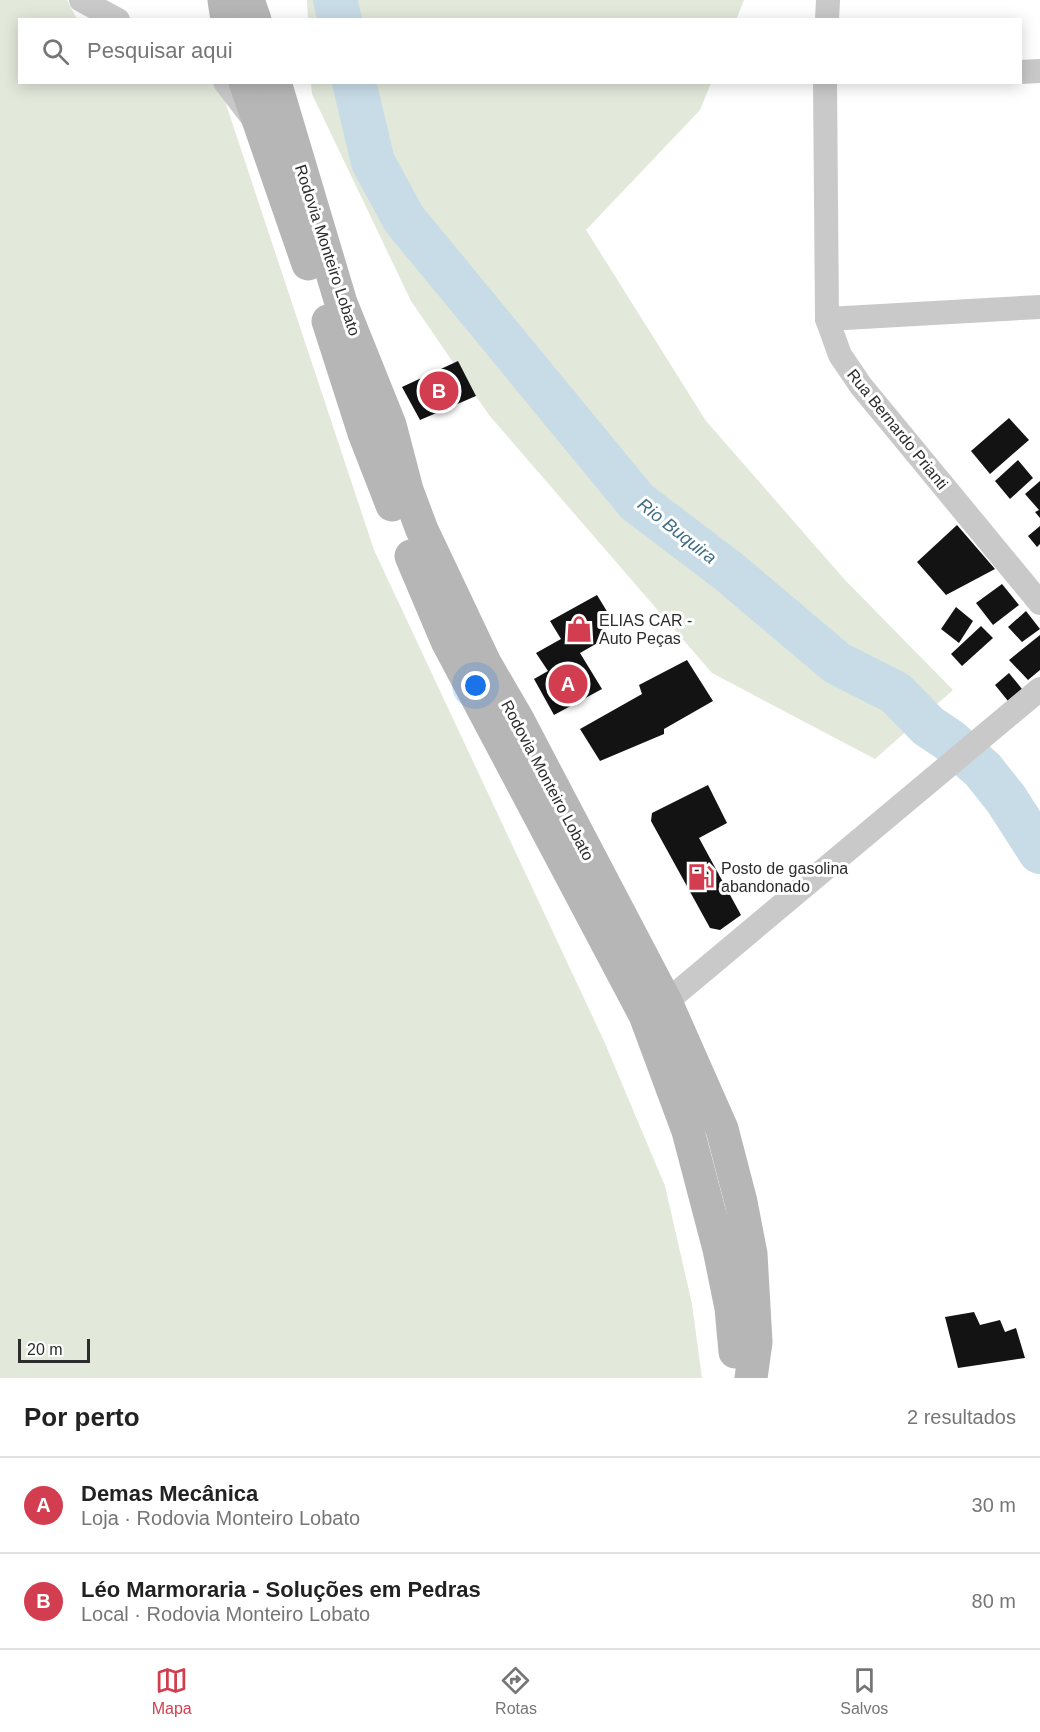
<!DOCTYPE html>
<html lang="pt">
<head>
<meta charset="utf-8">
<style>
  :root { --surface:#fff; --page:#f6f6f6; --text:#222; --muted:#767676; --line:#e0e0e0; --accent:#d33d50 }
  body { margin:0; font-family:Helvetica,sans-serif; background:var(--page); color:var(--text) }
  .scale { position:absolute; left:18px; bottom:15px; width:72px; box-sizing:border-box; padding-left:6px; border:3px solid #2c2c2c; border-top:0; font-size:16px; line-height:21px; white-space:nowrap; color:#2c2c2c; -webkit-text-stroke:4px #fff; paint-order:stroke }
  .you { position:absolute; left:476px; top:686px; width:21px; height:21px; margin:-15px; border:4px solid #fff; border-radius:50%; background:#1a73e8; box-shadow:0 0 0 9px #1a73e833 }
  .badge { display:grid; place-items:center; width:39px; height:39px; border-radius:50%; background:var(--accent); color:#fff; font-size:20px; font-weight:700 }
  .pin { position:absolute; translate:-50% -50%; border:3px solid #fff; box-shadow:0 2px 6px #0006 }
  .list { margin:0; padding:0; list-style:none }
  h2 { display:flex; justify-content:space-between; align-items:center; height:78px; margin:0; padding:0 24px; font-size:26px }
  h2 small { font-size:20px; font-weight:400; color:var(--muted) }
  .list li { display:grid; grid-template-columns:39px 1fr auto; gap:18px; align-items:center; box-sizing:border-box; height:96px; padding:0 24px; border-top:2px solid var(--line) }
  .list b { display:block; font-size:22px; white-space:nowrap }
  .list p { margin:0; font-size:20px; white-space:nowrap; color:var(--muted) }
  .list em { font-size:20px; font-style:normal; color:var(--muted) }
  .icon { flex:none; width:33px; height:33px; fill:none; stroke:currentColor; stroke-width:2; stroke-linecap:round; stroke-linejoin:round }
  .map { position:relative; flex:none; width:1040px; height:1378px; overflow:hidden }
  .search { position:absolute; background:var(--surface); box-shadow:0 3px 15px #0003; left:18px; right:18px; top:18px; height:66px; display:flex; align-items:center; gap:15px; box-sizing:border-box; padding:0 21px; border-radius:0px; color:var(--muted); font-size:22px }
  .sheet { height:270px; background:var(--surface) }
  nav { display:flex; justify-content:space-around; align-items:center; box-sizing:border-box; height:84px; border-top:2px solid var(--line); background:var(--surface); font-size:16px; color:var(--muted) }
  nav a { display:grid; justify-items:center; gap:3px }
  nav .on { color:var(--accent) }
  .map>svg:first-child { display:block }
</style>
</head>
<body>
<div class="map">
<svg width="1040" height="1378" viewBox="0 0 1040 1378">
  <rect width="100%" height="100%" fill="#fff"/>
  <g fill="#e2e8da">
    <polygon points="0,0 67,0 77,19 20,20 20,82 213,82 220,86 374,550 604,1041 665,1186 692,1304 702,1378 0,1378"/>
    <polygon points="307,0 744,0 736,20 308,20"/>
    <polygon points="311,83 711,83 700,110 586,230 706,421 845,580 953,690 875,759 712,673 489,415 411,301 312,94"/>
  </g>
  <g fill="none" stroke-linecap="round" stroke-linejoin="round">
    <g stroke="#c8dce7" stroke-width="44">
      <polyline points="335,0 340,20"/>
      <polyline points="354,82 373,162 404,219 637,502 728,571 837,663 896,693 928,726 949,740 983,770 1006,799 1040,852"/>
    </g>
  </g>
  <g fill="#131313">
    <polygon points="458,361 476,396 420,420 402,387"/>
    <polygon points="1009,418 1029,440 990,474 971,451"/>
    <polygon points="1018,460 1033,478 1010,499 995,481"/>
    <polygon points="1040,481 1040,518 1035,512 1039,510 1025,494"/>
    <polygon points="957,525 995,569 946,595 917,562"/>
    <polygon points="1040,526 1040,544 1037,547 1028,536"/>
    <polygon points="1002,584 1019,605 993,625 976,603"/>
    <polygon points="597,595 608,613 598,619 608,637 580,653 602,689 554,715 534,679 548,671 536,653 561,639 550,621"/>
    <polygon points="956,607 973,621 959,643 941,629"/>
    <polygon points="1026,611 1040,629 1022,642 1008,627"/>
    <polygon points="981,626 993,638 962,666 951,654"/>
    <polygon points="1040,635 1040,670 1028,680 1009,660"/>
    <polygon points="687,660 713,701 664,729 664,734 600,761 580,729 642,694 639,685"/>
    <polygon points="1009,673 1022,689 1008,701 995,685"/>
    <polygon points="708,785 727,823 699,838 741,915 720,930 710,928 651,821 652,813"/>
    <polygon points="974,1312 980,1325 1000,1320 1005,1332 1016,1328 1025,1358 958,1368 945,1317"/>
  </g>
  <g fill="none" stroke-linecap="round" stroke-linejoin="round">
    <g stroke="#c9c9c9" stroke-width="24">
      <polyline points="81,0 118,20"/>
      <polyline points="827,20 828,0"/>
      <polyline points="1020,72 1040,71"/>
      <polyline points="225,82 251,116"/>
      <polyline points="825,82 827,319 840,355 861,386 1040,603"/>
      <polyline points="827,319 1040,307"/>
      <polyline points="652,1011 666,1002 1040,689"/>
    </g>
    <g stroke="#b6b6b6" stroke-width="33">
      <polyline points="224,0 227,20"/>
      <polyline points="248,0 255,20"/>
      <polyline points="245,82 308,264"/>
      <polyline points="275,82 341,303 390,425 407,490 422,530 485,663 517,718 666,1002 722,1129 741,1202 751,1254 756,1342 751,1378"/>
      <polyline points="328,321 364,433 392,505"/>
      <polyline points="411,556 447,641 645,1015 688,1131 719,1249 731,1308 735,1352"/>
    </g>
  </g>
  <defs>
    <symbol id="shop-bare" viewBox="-9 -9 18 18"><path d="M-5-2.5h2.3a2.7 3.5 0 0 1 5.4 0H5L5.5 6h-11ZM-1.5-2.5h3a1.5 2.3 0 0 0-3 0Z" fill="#d33d50" stroke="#fff" stroke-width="2.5" paint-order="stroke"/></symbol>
    <symbol id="fuel-bare" viewBox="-9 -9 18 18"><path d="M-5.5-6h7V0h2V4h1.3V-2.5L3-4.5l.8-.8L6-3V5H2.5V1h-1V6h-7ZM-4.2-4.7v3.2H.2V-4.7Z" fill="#d33d50" stroke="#fff" stroke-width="2.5" paint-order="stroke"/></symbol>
  </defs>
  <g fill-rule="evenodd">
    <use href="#shop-bare" x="560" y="610" width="38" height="38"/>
    <use href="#fuel-bare" x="682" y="858" width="38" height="38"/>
  </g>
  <g text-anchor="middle" stroke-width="6" stroke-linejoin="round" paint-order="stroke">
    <g font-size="16" fill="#2c2c2c" stroke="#fff">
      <text transform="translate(328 250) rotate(72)" y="6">Rodovia Monteiro Lobato</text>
      <text transform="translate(898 429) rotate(51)" y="6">Rua Bernardo Prianti</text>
      <text transform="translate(548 780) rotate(62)" y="6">Rodovia Monteiro Lobato</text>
    </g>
    <g font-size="16" fill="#2c2c2c" stroke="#fff" text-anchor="start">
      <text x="599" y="626">ELIAS CAR -<tspan x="599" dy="18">Auto Peças</tspan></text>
      <text x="721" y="874">Posto de gasolina<tspan x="721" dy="18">abandonado</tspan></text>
    </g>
    <g font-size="18" font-style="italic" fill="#426e85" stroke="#fff">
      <text transform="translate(677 531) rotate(38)" y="6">Rio Buquira</text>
    </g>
  </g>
</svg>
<div class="scale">20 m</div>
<div class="you"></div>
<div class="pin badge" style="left:568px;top:684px">A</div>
<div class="pin badge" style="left:439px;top:391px">B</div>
<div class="search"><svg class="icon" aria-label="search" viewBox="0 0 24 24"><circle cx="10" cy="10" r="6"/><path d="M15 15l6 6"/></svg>Pesquisar aqui</div>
</div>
<section class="sheet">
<h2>Por perto<small>2 resultados</small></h2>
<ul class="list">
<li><span class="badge">A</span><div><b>Demas Mecânica</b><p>Loja · Rodovia Monteiro Lobato</p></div><em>30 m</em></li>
<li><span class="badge">B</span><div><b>Léo Marmoraria - Soluções em Pedras</b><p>Local · Rodovia Monteiro Lobato</p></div><em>80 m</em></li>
</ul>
</section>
<nav>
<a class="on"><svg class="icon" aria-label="map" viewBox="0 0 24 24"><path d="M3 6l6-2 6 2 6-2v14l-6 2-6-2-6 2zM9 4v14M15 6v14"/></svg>Mapa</a>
<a><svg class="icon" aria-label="directions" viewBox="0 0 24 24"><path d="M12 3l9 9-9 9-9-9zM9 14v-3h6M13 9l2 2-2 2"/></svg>Rotas</a>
<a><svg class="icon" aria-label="saved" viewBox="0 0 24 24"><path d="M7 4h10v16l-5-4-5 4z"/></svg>Salvos</a>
</nav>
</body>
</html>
